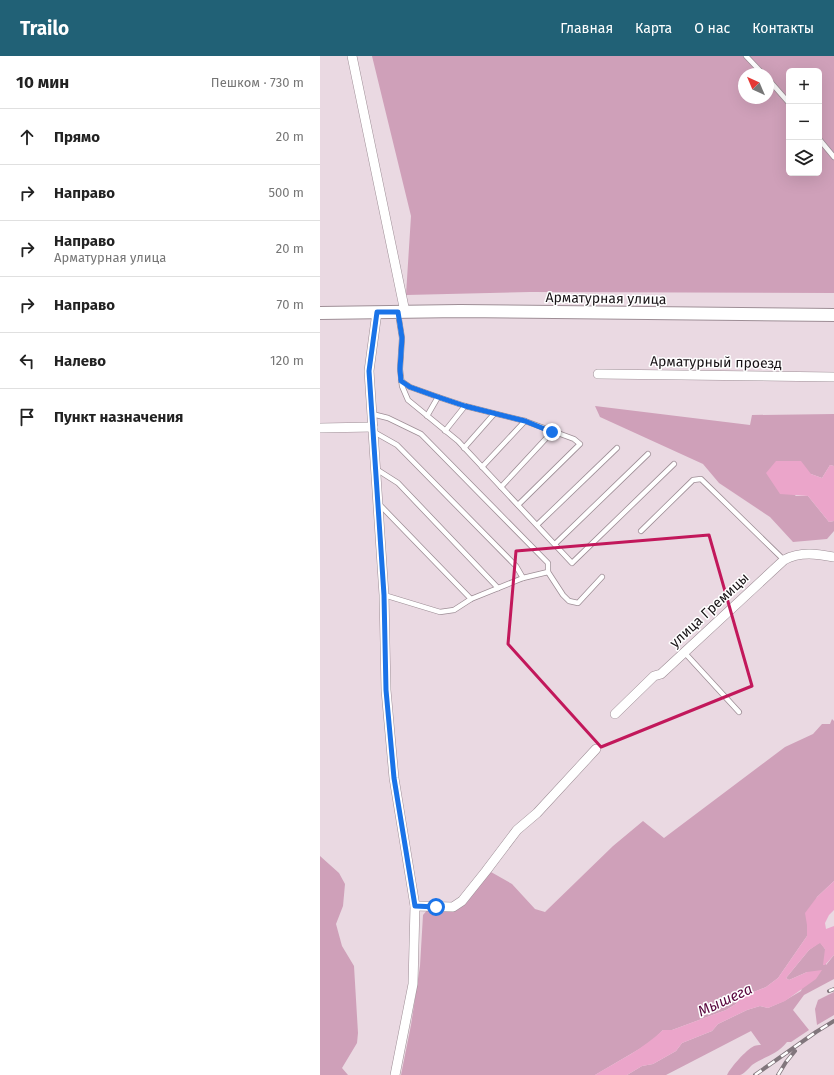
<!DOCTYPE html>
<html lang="ru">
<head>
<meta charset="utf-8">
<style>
  :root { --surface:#fff; --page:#f2f2f2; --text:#222; --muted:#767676; --line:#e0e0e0; --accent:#216176 }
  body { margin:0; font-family:"Fira Sans",sans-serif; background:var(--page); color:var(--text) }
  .controls { position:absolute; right:12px; top:12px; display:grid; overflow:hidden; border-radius:6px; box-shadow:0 4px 16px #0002 }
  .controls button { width:36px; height:36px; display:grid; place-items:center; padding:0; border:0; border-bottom:1px solid var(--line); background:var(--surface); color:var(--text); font:20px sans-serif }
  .compass { position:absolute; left:418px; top:12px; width:36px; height:36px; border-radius:50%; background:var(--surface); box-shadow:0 4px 16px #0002; rotate:316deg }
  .stop { position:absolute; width:12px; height:12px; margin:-9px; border:3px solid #1a73e8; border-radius:50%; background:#fff }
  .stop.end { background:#1a73e8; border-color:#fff; box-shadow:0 1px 4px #0008 }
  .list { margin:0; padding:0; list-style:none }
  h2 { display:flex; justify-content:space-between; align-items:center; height:52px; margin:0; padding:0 16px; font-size:17px }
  h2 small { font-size:13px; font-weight:400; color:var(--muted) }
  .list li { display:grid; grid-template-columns:26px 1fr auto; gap:12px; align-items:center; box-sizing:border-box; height:56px; padding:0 16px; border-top:1px solid var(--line) }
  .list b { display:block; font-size:15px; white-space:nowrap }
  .list p { margin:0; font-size:13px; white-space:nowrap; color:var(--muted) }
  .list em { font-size:13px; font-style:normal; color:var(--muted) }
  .icon { flex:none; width:22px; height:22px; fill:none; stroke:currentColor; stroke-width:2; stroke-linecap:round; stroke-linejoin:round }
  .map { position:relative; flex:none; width:514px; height:1019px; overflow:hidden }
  header { display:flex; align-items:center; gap:24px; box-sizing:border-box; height:56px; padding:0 20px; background:var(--accent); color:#fff }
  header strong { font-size:19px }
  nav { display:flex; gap:22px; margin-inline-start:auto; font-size:14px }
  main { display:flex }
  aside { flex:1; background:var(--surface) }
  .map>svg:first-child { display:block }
</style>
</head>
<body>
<header>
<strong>Trailo</strong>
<nav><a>Главная</a><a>Карта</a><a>О нас</a><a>Контакты</a></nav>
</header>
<main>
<aside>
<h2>10 мин<small>Пешком · 730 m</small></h2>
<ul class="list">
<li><svg class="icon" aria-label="ahead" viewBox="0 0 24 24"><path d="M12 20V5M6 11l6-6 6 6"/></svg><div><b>Прямо</b></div><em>20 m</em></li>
<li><svg class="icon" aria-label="right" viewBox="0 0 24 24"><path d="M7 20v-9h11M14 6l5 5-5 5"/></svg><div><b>Направо</b></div><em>500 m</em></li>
<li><svg class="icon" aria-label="right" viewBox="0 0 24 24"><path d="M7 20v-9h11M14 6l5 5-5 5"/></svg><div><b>Направо</b><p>Арматурная улица</p></div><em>20 m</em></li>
<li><svg class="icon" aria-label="right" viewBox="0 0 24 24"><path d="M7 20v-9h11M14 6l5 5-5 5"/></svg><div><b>Направо</b></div><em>70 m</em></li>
<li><svg class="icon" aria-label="left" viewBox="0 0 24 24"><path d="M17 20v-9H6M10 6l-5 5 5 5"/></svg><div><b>Налево</b></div><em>120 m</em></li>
<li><svg class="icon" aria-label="arrive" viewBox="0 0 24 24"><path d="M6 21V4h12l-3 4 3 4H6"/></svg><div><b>Пункт назначения</b></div></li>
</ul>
</aside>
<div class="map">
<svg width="514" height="1019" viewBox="0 0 514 1019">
  <rect width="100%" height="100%" fill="#ead9e2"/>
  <g fill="#cfa0b9" fill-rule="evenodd">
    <path d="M52,0h462v237l-304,-1 -124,3 5,-79zM469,15h30v102h-30zM424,18h24v24h-24z"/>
    <polygon points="275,350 430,369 432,359 514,358 514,410 510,409 502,422 491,418 475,440 488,440 509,466 514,465 514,475 507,483 473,486 450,461 399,427 383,408 280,361"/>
    <polygon points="512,663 514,665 514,825 497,841 487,869 487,880 458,922 446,931 429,938 422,937 416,948 406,954 352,974 343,974 333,984 321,992 275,1019 81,1019 91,969 100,910 103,859 108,853 139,852 171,816 192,828 215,853 225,856 293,790 323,765 344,782 465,691 493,678 502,668 510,668"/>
    <polygon points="0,800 19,817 25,828 23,850 16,868 22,890 34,910 38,977 37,987 22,1012 28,1019 0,1019"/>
    <path d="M500,886l5,7 1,16 8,-10v24l-30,16 -11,15 16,20 -18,12h-4c-10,13 -22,14 -35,23 -3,3 -8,9 -12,10 -4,0 -10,0 -13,0 4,-8 19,-25 27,-29 3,-1 4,-1 7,-1l-10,-14 -85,44h-39l15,-9 11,-2 23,-13 6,-8 30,-12 6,-7 29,-14 13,-4 8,2 16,-7 17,-10 6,-19 -18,8 -3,-2 23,-28z"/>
    <polygon points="514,936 514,959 497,969 495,953 498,944"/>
  </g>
  <g fill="#eba5ca">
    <polygon points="456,405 481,405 491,418 502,422 510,409 514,410 514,465 509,466 488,440 460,438 446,417"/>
    <path d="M514,825v29l-5,5 -4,8 1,6 8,-3v29l-9,10h-2l2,-16 -5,-6 -11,7 -23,28 3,2 18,-8 15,-2 -6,9 -31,22 -17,7 -8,-2 -13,4 -29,14 -6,7 -30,12 -6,8 -23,13 -11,2 -15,9h-32c23,-14 48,-26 68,-45h9l54,-20 10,-6 6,-11 7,1 17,-7 12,-9 29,-42v-11l-2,-12 12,-16z"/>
  </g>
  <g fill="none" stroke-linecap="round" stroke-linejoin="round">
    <defs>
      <g id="service">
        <polyline points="426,0 443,18"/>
        <polyline points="448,23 469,47"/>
        <polyline points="499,83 514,101"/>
        <polyline points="78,257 82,282 80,313 82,330 88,344 138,385 252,507 354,408"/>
        <polyline points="81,325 90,331 118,341 145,350 205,365 254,383 260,388 198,449"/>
        <polyline points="52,358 68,362 101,378 228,507 228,516 243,539 249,545 258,547 282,521"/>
        <polyline points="107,360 118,341"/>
        <polyline points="125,375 145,350"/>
        <polyline points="54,376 77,389 196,510 203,522"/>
        <polyline points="144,392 174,358"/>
        <polyline points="162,411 205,365"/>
        <polyline points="56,413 78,427 178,532"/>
        <polyline points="181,431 232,376"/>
        <polyline points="59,448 151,543"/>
        <polyline points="217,469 297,392"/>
        <polyline points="321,475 373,424 381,423 464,504"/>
        <polyline points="235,488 328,398"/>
        <polyline points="64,539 120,556 134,554 151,543 203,522 228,516"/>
        <polyline points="364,596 419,656"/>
      </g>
      <g id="minor">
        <polyline points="32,0 85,256"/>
        <polyline points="57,256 49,315 64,539 66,634 74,722 95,850 93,928 75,1019"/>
        <polyline points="278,318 514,321"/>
        <polyline points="0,372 53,371"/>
        <path d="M295,658l39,-38 7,-2 123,-114c16,-9 34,-6 50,-3"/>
        <polyline points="95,850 133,851 142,845 166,815 197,774 217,757 276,693"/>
      </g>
      <polyline id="tertiary" points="0,257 140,255 514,259"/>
    </defs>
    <use href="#service" stroke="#9e8e96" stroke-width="6"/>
    <use href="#minor" stroke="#9e8e96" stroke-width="10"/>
    <use href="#tertiary" stroke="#9e8e96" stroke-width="14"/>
    <use href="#service" stroke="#fff" stroke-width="4.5"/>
    <use href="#minor" stroke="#fff" stroke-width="9"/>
    <use href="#tertiary" stroke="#fff" stroke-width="12"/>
    <defs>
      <g id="rail">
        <polyline points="509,935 514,933"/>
        <polyline points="435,1019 496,976 514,965"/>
        <polyline points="458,1019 466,1006 475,995"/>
      </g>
    </defs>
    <use href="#rail" stroke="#81767c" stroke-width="4"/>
    <use href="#rail" stroke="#fff" stroke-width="2.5" stroke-dasharray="8" stroke-linecap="butt"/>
  </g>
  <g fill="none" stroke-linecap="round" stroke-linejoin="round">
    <polyline stroke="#1a73e8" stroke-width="5" points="116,851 95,850 74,722 66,634 64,539 49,315 57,256 78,256 82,282 80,313 81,325 90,331 118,341 145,350 205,365 232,376"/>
  </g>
  <path fill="none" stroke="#c2185b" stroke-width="3" stroke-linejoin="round" d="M389,479l43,151 -151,61 -93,-103 8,-93z"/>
  <g text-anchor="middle" stroke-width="3" stroke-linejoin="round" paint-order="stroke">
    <g font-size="14" fill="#181316" stroke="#fff">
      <text transform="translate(286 242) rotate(1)" y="5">Арматурная улица</text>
      <text transform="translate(396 306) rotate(1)" y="5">Арматурный проезд</text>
      <text transform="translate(389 554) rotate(-43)" y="5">улица Гремицы</text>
    </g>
    <g font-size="15" font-style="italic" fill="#5a083f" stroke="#fff">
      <text transform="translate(405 944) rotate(-25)" y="5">Мышега</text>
    </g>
  </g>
</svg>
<div class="controls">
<button>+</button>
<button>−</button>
<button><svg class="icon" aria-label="layers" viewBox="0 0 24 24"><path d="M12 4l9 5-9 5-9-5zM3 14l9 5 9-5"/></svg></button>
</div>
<svg class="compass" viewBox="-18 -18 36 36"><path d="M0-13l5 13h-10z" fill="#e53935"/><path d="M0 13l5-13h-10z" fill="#767676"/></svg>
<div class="stop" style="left:116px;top:851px"></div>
<div class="stop end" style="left:232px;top:376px"></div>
</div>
</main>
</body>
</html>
